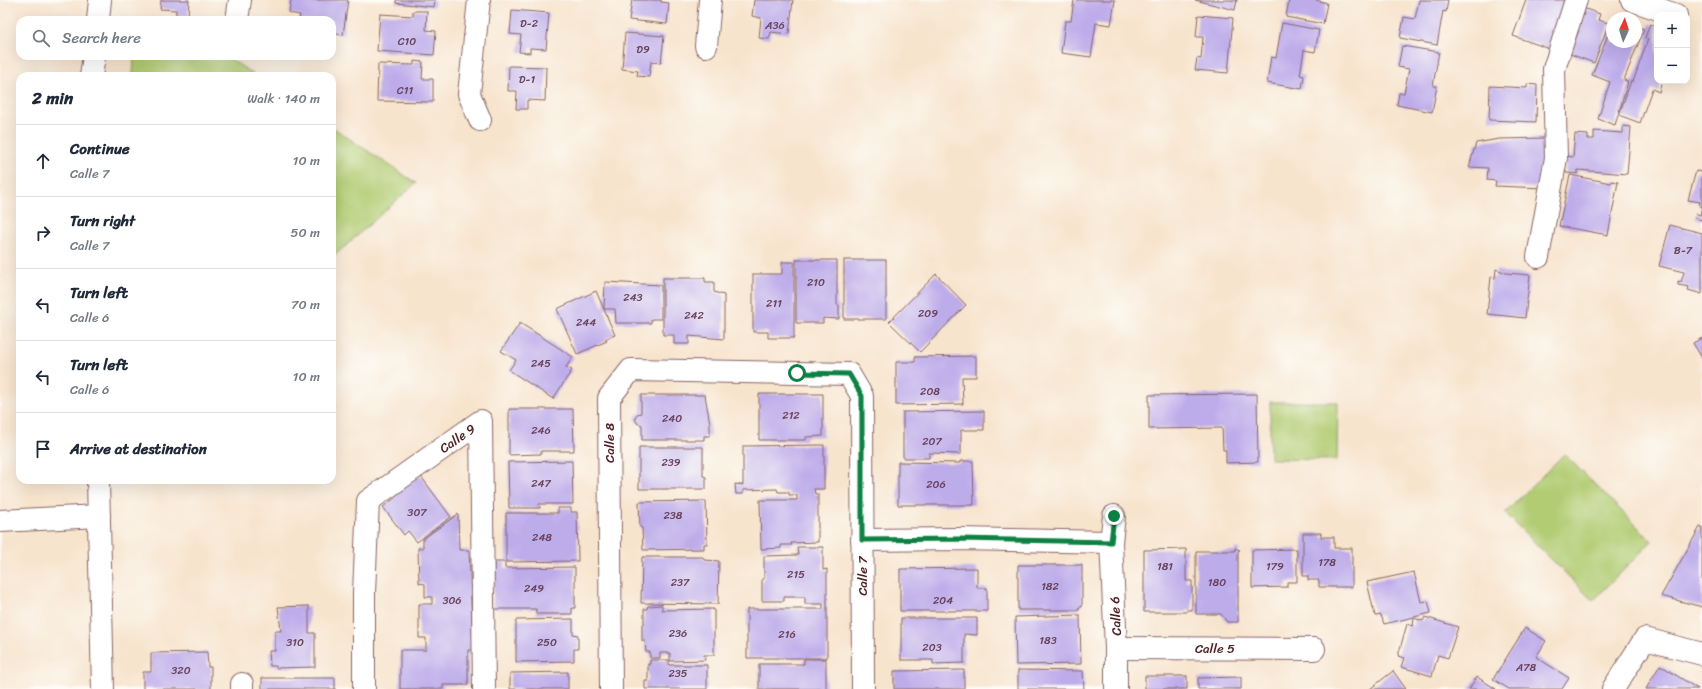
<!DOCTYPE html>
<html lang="en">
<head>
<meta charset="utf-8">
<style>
  :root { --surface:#fff; --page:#f6f6f7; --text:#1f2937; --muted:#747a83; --line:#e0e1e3 }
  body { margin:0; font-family:Sriracha,sans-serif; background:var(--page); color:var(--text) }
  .controls { position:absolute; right:12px; top:12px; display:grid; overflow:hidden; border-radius:8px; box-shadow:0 4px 16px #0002 }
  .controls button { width:36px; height:36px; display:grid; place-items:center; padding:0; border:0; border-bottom:1px solid var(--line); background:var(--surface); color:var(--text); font:20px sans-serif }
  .compass { position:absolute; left:1606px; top:12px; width:36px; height:36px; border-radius:50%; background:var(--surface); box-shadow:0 4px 16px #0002; rotate:4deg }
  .stop { position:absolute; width:12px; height:12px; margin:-9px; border:3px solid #0b8043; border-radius:50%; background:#fff }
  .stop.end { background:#0b8043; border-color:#fff; box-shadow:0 1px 4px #0008 }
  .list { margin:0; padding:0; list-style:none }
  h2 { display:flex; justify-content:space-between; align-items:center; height:52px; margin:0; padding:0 16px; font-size:17px }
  h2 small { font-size:13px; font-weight:400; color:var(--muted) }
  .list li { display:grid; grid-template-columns:26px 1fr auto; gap:12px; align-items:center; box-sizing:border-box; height:72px; padding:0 16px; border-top:1px solid var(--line) }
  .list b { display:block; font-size:15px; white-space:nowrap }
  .list p { margin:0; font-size:13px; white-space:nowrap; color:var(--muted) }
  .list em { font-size:13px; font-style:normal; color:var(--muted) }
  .icon { flex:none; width:22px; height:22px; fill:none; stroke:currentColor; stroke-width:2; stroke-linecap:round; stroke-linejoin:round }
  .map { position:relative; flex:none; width:1702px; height:689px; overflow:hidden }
  .search { position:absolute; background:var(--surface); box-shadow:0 4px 16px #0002; left:16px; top:16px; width:320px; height:44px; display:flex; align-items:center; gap:10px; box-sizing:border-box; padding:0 14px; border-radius:12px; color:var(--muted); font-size:15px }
  .panel { position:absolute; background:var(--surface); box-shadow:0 4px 16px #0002; left:16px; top:72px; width:320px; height:412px; border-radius:12px }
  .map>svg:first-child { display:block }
</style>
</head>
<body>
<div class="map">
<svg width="1702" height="689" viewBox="0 0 1702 689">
  <rect width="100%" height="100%" fill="#fdfcf7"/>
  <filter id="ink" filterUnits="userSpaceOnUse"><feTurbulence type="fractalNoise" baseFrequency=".025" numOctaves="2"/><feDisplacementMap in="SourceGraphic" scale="8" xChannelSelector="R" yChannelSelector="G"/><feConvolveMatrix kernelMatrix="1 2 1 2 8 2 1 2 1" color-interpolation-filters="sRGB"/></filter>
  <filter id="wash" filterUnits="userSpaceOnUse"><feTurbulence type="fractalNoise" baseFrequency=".012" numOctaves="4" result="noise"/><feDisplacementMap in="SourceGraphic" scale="16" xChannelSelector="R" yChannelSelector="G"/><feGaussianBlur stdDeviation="0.9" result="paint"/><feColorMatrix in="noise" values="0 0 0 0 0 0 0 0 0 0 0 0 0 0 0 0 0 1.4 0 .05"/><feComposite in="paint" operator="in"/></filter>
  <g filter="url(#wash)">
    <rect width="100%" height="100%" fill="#f7e4cd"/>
    <g fill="#b1cc72" stroke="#7e764e">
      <polygon points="134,56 226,56 256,76 133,76"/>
      <polygon points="332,127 416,183 332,258"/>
      <polygon points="1270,402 1338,402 1337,460 1270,459"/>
      <polygon points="1564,454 1652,541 1593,601 1505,513"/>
    </g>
    <g id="blocks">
      <g fill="#bdacea">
        <polygon points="161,0 189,0 188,16 176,15 176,10 160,9"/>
        <polygon points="291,0 348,0 343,35 332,33 332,20 299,20 300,15 289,13"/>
        <polygon points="396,0 435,0 434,7 396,3"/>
        <polygon points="632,0 661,0 661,2 669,3 667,24 629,20"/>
        <polygon points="754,0 793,0 789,34 771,32 769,39 759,38 761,18 752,16"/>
        <polygon points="1074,0 1115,0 1111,25 1096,23 1091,57 1061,53 1065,21 1071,21"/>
        <polygon points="1195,0 1237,0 1235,10"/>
        <polygon points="1289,0 1316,0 1327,3 1323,24 1286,17"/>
        <polygon points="1419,0 1448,0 1446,12 1443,11 1437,45 1400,38 1404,17 1415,19"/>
        <polygon points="1526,0 1562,0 1567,1 1550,49 1513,36"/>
        <polygon points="1583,8 1600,14 1598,20 1609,23 1594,63 1570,54 1579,30 1576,29"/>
        <polygon points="512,10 549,13 546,49 530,48 530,53 519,52 521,35 510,34"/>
        <polygon points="413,11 427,11 426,30 436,31 434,55 377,51 380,14 413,16"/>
        <polygon points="1198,15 1233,18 1228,73 1195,70 1197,58 1201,59 1203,37 1196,37"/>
        <polygon points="1282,23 1319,30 1315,52 1304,50 1300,75 1304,76 1302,89 1267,83 1271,57 1276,58"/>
        <polygon points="1650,24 1657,26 1657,81 1662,81 1659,92 1652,89 1640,123 1619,115 1631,81 1633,82 1648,39 1645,38"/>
        <polygon points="1612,25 1612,42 1636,42 1636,26 1644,29 1624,80 1628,82 1615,125 1598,119 1610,82 1592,75"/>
        <polygon points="625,33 664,36 661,63 651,62 649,77 637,76 638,71 622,69"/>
        <polygon points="1402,46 1439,52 1433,86 1437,86 1432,112 1397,105 1399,93 1404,93 1409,69 1398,67"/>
        <polygon points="414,61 423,62 422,79 433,79 433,102 377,101 378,64 414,65"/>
        <polygon points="509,66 546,67 545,101 527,100 527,109 516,109 517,91 508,91"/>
        <polygon points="1527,84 1537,85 1536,122 1489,120 1490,86 1527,88"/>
        <polygon points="1623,126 1631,127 1627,174 1578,170 1578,174 1566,173 1564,156 1573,157 1575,134 1588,135 1588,139 1594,139 1594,131 1623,133"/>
        <polygon points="1546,138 1543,188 1495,186 1496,181 1487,180 1488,168 1469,167 1476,143 1499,139"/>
        <polygon points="1696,171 1702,172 1702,220 1695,218 1696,214 1700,215 1702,207 1699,206 1700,202 1688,200"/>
        <polygon points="1570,175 1611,183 1611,181 1618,182 1608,235 1559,226"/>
        <polygon points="1670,225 1702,233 1702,294 1688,290 1689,287 1678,285 1678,281 1681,282 1684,272 1659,266"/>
        <polygon points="796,260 837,260 837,305 839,305 839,319 823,318 823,323 796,323"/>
        <rect x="844" y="260" width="42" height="59"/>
        <polygon points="782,262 794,262 794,338 768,338 768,332 753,332 753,274 782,274"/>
        <polygon points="1496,269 1506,273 1530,275 1525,318 1487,314 1491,277 1495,278"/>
        <polygon points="936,274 966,305 920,352 889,322"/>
        <polygon points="663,278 705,278 705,282 714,282 714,292 724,295 724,339 689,336 689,344 674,344 674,335 663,335"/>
        <polygon points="605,282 661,285 661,319 651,319 651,323 616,323 615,309 604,309"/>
        <polygon points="596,291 615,335 605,339 607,341 577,354 557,309"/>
        <polygon points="520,323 573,357 566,367 572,370 553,399 509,370 516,360 501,351"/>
        <polygon points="1702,338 1702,358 1693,343"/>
        <polygon points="976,356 976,377 962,377 963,404 896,405 896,362 915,362 915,357"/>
        <polygon points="759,394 823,394 823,436 806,437 806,440 759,440"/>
        <polygon points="1257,394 1258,462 1226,463 1226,450 1223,450 1222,428 1149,429 1149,395"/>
        <polygon points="641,395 705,395 710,424 710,436 704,436 704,440 642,440 642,425 637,423 635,419 637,414 641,413"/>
        <polygon points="509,409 573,409 574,451 541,451 541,454 509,455"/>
        <polygon points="984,411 984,430 961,430 961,454 929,453 929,458 903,458 903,412"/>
        <polygon points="824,445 824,489 814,489 815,494 818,494 818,542 791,543 792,545 781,545 781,548 761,549 760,500 797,500 797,495 789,495 789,492 778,492 777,489 743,490 743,494 736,494 735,484 743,485 743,446"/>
        <polygon points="639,447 703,447 703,476 706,477 706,489 639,489"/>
        <polygon points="572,461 573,504 539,504 540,508 509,508 508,462"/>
        <polygon points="960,461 973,461 974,505 898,505 898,462 960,463"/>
        <polygon points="420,475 451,517 417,542 408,531 404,535 383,507 396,497 394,494"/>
        <polygon points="706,501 707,544 704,544 704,549 643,550 642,528 640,527 639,502"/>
        <polygon points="558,508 571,508 571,512 577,512 578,561 506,562 506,513 558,513"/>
        <polygon points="458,514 459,550 469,550 473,650 468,650 468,685 443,685 443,689 400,689 400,650 426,650 426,638 419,638 419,604 432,604 432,597 425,597 425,584 419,583 418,548 423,548 423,539"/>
        <polygon points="1700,527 1702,527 1702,607 1661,596"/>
        <polygon points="1303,533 1321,533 1321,537 1334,537 1334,548 1352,548 1352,587 1319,587 1319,580 1308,580 1308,576 1303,576"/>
        <polygon points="797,547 823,547 823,570 827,569 827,658 747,658 747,609 823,609 823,604 805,604 805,597 784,597 784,601 762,601 762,579 764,579 764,556 798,555"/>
        <polygon points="1235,548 1240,550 1238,551 1238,622 1227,622 1221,614 1196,614 1196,551 1235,551"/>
        <polygon points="1186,549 1186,581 1192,581 1192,610 1187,610 1187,612 1144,612 1144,550"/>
        <polygon points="1297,549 1297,582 1287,582 1287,587 1252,588 1252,550"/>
        <polygon points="642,557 703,557 704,560 719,561 718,604 641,603"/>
        <polygon points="494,562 505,562 505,568 575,567 575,608 572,608 572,614 536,614 536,609 493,609"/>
        <polygon points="1018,565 1082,565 1082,607 1079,607 1079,610 1018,610"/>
        <polygon points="977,568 977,588 987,588 987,611 900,611 900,569"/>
        <polygon points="1414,572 1421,602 1428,601 1431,613 1384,624 1381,615 1375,616 1367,582"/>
        <polygon points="662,605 662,610 714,609 714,655 704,655 705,660 670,661 670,653 660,653 660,658 650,658 650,652 646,652 645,641 642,641 642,625 644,625 644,609 647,609 648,606"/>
        <polygon points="309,606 309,633 315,633 315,667 276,668 276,666 270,666 269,651 275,651 275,631 281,631 278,607"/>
        <polygon points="1080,615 1081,664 1016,665 1015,617"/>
        <polygon points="1425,617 1458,627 1448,658 1438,655 1432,676 1401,667 1404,658 1398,656 1407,624 1413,626 1414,618 1423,621"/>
        <polygon points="901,618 977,618 977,635 964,634 964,663 933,664 933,660 901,660"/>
        <polygon points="573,619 573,634 578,635 578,649 574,649 574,661 516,662 516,620"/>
        <polygon points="1525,628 1546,641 1536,657 1569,678 1562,689 1509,689 1493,679"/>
        <polygon points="207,652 208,667 211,667 211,689 143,689 143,672 151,672 151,653"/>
        <polygon points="804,659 826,659 826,689 759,689 759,664 804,664"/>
        <polygon points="650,660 669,660 669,665 707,665 707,689 645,689 645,681 648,681 648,664 650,664"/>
        <polygon points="1660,665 1698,689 1646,689"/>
        <polygon points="964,670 964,689 894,689 894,671"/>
        <polygon points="1018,670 1083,671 1084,689 1018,689"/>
        <polygon points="1393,671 1406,689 1370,689"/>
        <polygon points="568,672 568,689 510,689 510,673"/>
        <rect x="1145" y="676" width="42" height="13"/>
        <polygon points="1241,677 1241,689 1198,689 1198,678"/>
        <polygon points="1477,677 1496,689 1469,689"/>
        <rect x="262" y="678" width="73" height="11"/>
      </g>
    </g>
  </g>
  <g filter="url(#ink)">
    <use href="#blocks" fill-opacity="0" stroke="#876464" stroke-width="1"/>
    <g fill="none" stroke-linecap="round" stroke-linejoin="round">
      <defs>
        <g id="street">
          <polyline points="479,0 469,94 480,120"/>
          <polyline points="1632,0 1676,15"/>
          <polyline points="98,20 100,0"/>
          <polyline points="237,20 240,0"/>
          <polyline points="706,46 710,0"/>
          <polyline points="91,76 94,56"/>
          <polyline points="1538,257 1556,158 1554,69 1576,0"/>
          <polyline points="98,480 103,689"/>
          <polyline points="1114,516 1111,542 1116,648 1116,689"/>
          <polyline points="0,521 99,516"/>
          <polyline points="862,540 959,539 1111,542"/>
          <polyline points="1116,648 1314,649"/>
          <polyline points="242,689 242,684"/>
          <polyline points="364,689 364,593 368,501 481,421 484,689"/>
          <polyline points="611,689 609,398 631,370 849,374 862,396 863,689"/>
          <polyline points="1613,689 1645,639 1702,654"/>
        </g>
      </defs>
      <use href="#street" stroke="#876464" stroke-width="24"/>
      <use href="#street" stroke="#fff" stroke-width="22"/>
    </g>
  </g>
  <g fill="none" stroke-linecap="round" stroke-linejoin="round" filter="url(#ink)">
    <polyline stroke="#0b8043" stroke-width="5" points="797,373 849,374 862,396 862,540 959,539 1111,542 1114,516"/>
  </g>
  <g text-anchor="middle" stroke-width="3.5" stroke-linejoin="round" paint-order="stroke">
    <g font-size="11" fill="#67425b">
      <text x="529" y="27">D-2</text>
      <text x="775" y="29">A36</text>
      <text x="407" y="45">C10</text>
      <text x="643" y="53">D9</text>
      <text x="527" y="83">D-1</text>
      <text x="405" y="94">C11</text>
      <text x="1683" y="254">B-7</text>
      <text x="816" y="286">210</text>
      <text x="633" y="301">243</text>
      <text x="774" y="307">211</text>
      <text x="928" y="317">209</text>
      <text x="694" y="319">242</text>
      <text x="586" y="326">244</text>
      <text x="541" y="367">245</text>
      <text x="930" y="395">208</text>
      <text x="791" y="419">212</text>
      <text x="672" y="422">240</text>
      <text x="541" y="434">246</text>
      <text x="932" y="445">207</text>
      <text x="671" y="466">239</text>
      <text x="541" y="487">247</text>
      <text x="936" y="488">206</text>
      <text x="417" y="516">307</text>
      <text x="673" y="519">238</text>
      <text x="542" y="541">248</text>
      <text x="1327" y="566">178</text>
      <text x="1165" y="570">181</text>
      <text x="1275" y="570">179</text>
      <text x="796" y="578">215</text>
      <text x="680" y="586">237</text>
      <text x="1217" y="586">180</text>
      <text x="1050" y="590">182</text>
      <text x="534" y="592">249</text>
      <text x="452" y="604">306</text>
      <text x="943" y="604">204</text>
      <text x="678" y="637">236</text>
      <text x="787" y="638">216</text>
      <text x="1048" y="644">183</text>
      <text x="295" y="646">310</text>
      <text x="547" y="646">250</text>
      <text x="932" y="651">203</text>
      <text x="1526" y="671">A78</text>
      <text x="181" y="674">320</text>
      <text x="678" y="677">235</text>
    </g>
    <g font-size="13" fill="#4a1f2b" stroke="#fdfcf7">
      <text transform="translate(457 438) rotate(-35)" y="5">Calle 9</text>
      <text transform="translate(609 443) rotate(-90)" y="5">Calle 8</text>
      <text transform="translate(862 576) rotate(-90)" y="5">Calle 7</text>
      <text transform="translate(1115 616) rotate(-93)" y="5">Calle 6</text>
      <text x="1215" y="653">Calle 5</text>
    </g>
  </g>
</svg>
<div class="controls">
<button>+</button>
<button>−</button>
</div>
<svg class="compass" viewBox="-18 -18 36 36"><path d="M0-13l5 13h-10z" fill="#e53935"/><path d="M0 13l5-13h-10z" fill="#747a83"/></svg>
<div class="stop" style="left:797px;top:373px"></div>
<div class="stop end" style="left:1114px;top:516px"></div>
<div class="search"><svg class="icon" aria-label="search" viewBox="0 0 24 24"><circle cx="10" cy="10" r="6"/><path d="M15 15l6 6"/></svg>Search here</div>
<section class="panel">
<h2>2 min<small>Walk · 140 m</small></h2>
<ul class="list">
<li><svg class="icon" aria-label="ahead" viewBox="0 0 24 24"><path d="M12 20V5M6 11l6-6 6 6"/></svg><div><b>Continue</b><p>Calle 7</p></div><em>10 m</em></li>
<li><svg class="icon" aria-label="right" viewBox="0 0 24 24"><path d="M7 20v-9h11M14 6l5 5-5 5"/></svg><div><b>Turn right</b><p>Calle 7</p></div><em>50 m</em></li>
<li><svg class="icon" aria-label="left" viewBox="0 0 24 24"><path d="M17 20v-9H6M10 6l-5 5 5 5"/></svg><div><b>Turn left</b><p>Calle 6</p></div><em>70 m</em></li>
<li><svg class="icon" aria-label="left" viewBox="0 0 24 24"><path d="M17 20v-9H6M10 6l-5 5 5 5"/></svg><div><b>Turn left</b><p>Calle 6</p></div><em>10 m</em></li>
<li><svg class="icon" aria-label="arrive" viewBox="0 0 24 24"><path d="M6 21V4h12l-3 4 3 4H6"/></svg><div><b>Arrive at destination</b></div></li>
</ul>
</section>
</div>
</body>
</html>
